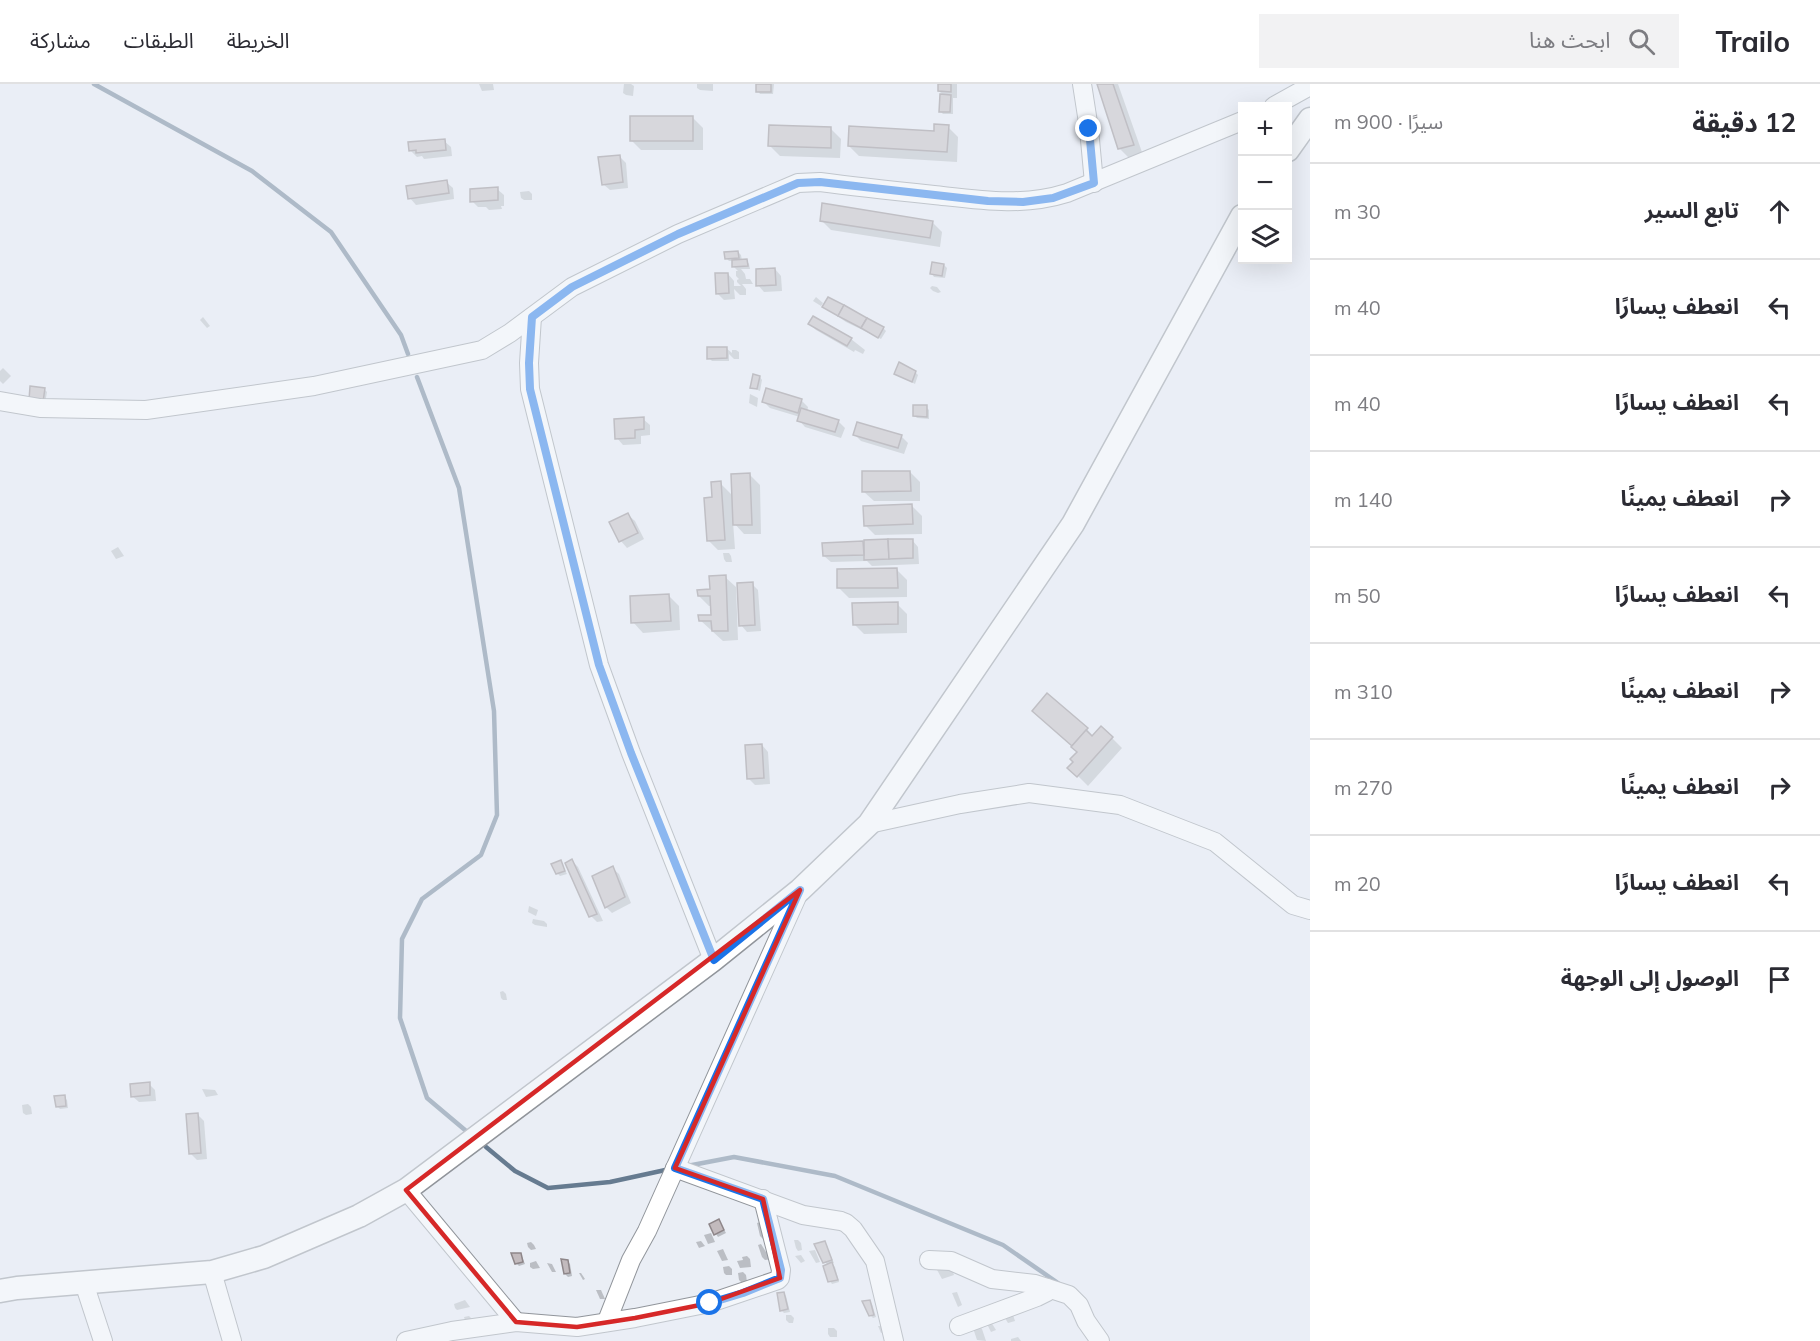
<!DOCTYPE html>
<html lang="ar">
<head>
<meta charset="utf-8">
<style>
  :root { --surface:#fff; --page:#f2f2f3; --text:#2b2b33; --muted:#7c7c81; --line:#e1e1e2 }
  body { margin:0; font-family:Mulish,"Noto Sans Arabic",sans-serif; background:var(--page); color:var(--text); direction:rtl }
  .controls { position:absolute; right:18px; top:18px; display:grid; overflow:hidden; border-radius:0px; box-shadow:0 6px 24px #0002 }
  .controls button { width:54px; height:54px; display:grid; place-items:center; padding:0; border:0; border-bottom:2px solid var(--line); background:var(--surface); color:var(--text); font:30px sans-serif }
  .stop { position:absolute; width:18px; height:18px; margin:-14px; border:4px solid #1a73e8; border-radius:50%; background:#fff }
  .stop.end { background:#1a73e8; border-color:#fff; box-shadow:0 2px 6px #0008 }
  .list { margin:0; padding:0; list-style:none }
  h2 { display:flex; justify-content:space-between; align-items:center; height:78px; margin:0; padding:0 24px; font-size:26px }
  h2 small { font-size:20px; font-weight:400; color:var(--muted) }
  .list li { display:grid; grid-template-columns:39px 1fr auto; gap:18px; align-items:center; box-sizing:border-box; height:96px; padding:0 24px; border-top:2px solid var(--line) }
  .list b { display:block; font-size:22px; white-space:nowrap }
  .list em { font-size:20px; font-style:normal; color:var(--muted) }
  .icon { flex:none; width:33px; height:33px; fill:none; stroke:currentColor; stroke-width:2; stroke-linecap:round; stroke-linejoin:round }
  .map { position:relative; flex:none; width:1310px; height:1257px; overflow:hidden; direction:ltr }
  header { display:flex; align-items:center; gap:36px; box-sizing:border-box; height:84px; padding:0 30px; background:var(--surface); border-bottom:2px solid var(--line) }
  header strong { font-size:28px }
  nav { display:flex; gap:33px; margin-inline-start:auto; font-size:21px }
  .search { width:420px; height:54px; background:var(--page); display:flex; align-items:center; gap:15px; box-sizing:border-box; padding:0 21px; border-radius:0px; color:var(--muted); font-size:22px }
  main { display:flex }
  aside { flex:1; background:var(--surface) }
  .map>svg:first-child { display:block }
</style>
</head>
<body>
<header>
<strong>Trailo</strong>
<div class="search"><svg class="icon" aria-label="search" viewBox="0 0 24 24"><circle cx="10" cy="10" r="6"/><path d="M15 15l6 6"/></svg>ابحث هنا</div>
<nav><a>الخريطة</a><a>الطبقات</a><a>مشاركة</a></nav>
</header>
<main>
<aside>
<h2>12 دقيقة<small>سيرًا · 900 m</small></h2>
<ul class="list">
<li><svg class="icon" aria-label="ahead" viewBox="0 0 24 24"><path d="M12 20V5M6 11l6-6 6 6"/></svg><div><b>تابع السير</b></div><em>30 m</em></li>
<li><svg class="icon" aria-label="left" viewBox="0 0 24 24"><path d="M17 20v-9H6M10 6l-5 5 5 5"/></svg><div><b>انعطف يسارًا</b></div><em>40 m</em></li>
<li><svg class="icon" aria-label="left" viewBox="0 0 24 24"><path d="M17 20v-9H6M10 6l-5 5 5 5"/></svg><div><b>انعطف يسارًا</b></div><em>40 m</em></li>
<li><svg class="icon" aria-label="right" viewBox="0 0 24 24"><path d="M7 20v-9h11M14 6l5 5-5 5"/></svg><div><b>انعطف يمينًا</b></div><em>140 m</em></li>
<li><svg class="icon" aria-label="left" viewBox="0 0 24 24"><path d="M17 20v-9H6M10 6l-5 5 5 5"/></svg><div><b>انعطف يسارًا</b></div><em>50 m</em></li>
<li><svg class="icon" aria-label="right" viewBox="0 0 24 24"><path d="M7 20v-9h11M14 6l5 5-5 5"/></svg><div><b>انعطف يمينًا</b></div><em>310 m</em></li>
<li><svg class="icon" aria-label="right" viewBox="0 0 24 24"><path d="M7 20v-9h11M14 6l5 5-5 5"/></svg><div><b>انعطف يمينًا</b></div><em>270 m</em></li>
<li><svg class="icon" aria-label="left" viewBox="0 0 24 24"><path d="M17 20v-9H6M10 6l-5 5 5 5"/></svg><div><b>انعطف يسارًا</b></div><em>20 m</em></li>
<li><svg class="icon" aria-label="arrive" viewBox="0 0 24 24"><path d="M6 21V4h12l-3 4 3 4H6"/></svg><div><b>الوصول إلى الوجهة</b></div></li>
</ul>
</aside>
<div class="map">
<svg width="1310" height="1257" viewBox="0 0 1310 1257">
  <rect width="100%" height="100%" fill="#eaeef5"/>
  <g fill="#0003">
    <polygon points="479,0 493,0 494,6 482,7"/>
    <polygon points="624,0 631,0 634,2 633,12 626,11 623,9"/>
    <polygon points="697,0 713,0 713,7 700,6 697,4"/>
    <polygon points="758,0 774,0 773,10 760,10 758,7"/>
    <polygon points="940,0 957,0 957,14 953,14 953,30 943,30 940,27 944,12 939,7"/>
    <polygon points="1098,0 1118,0 1143,71 1129,74 1119,64"/>
    <polygon points="693,34 703,44 703,66 641,66 631,56"/>
    <polygon points="948,43 958,53 957,78 859,72 849,62 935,49"/>
    <polygon points="831,45 841,55 840,74 780,72 769,61"/>
    <polygon points="444,57 451,63 452,72 424,75 422,72 417,73 410,66"/>
    <polygon points="619,72 626,79 628,104 610,106 603,100"/>
    <polygon points="446,98 453,104 454,115 416,121 410,114"/>
    <polygon points="497,105 504,111 504,122 501,122 502,125 489,126 486,123 478,123 472,117"/>
    <polygon points="529,107 532,110 532,116 524,116 521,114 520,108"/>
    <polygon points="821,136 932,138 942,148 940,163 831,146"/>
    <polygon points="738,168 741,171 742,177 747,177 749,180 750,185 741,185 745,190 746,195 750,195 753,200 742,200 746,205 746,211 740,211 734,205 735,215 724,216 717,209 728,190 734,197 734,202 741,202 737,198 737,196 739,195 736,192 736,187 738,187 734,183 734,177 729,177 727,175"/>
    <polygon points="944,181 947,184 945,194 934,193 932,190"/>
    <polygon points="775,185 781,192 782,207 764,208 758,201"/>
    <polygon points="932,202 937,203 941,208 938,209 933,207 930,204"/>
    <polygon points="816,213 823,219 821,222 813,217"/>
    <polygon points="824,223 883,244 886,247 881,255 846,238"/>
    <polygon points="203,233 210,242 207,244 200,236"/>
    <polygon points="810,240 851,255 865,266 863,270 855,266 854,268 816,246"/>
    <polygon points="726,264 732,269 732,266 736,266 739,268 739,275 734,275 729,270 729,277 712,277 709,274"/>
    <polygon points="3,284 11,292 3,300 0,297 0,287"/>
    <polygon points="915,288 918,291 915,300 896,289"/>
    <polygon points="760,293 762,296 760,307 751,303"/>
    <polygon points="44,305 47,308 45,320 33,318"/>
    <polygon points="767,306 802,317 808,323 807,328 838,337 845,344 841,354 805,343 799,336 800,333 770,324 764,318"/>
    <polygon points="750,310 758,314 757,323 749,319"/>
    <polygon points="926,323 929,326 929,335 917,334 914,331"/>
    <polygon points="643,335 650,341 650,351 641,352 641,360 623,361 617,354"/>
    <polygon points="855,351 901,352 908,359 904,370 861,357"/>
    <polygon points="910,388 920,398 920,417 874,417 863,407"/>
    <polygon points="750,391 760,401 761,450 744,450 733,438 735,465 718,466 708,456 714,415 720,399 733,412"/>
    <polygon points="912,422 922,432 922,450 875,451 865,441"/>
    <polygon points="628,431 635,437 644,455 627,464 621,457 612,439"/>
    <polygon points="912,456 918,463 919,480 872,482 867,477 831,478 824,472 824,460"/>
    <polygon points="118,463 124,472 116,475 111,467"/>
    <polygon points="723,469 729,469 731,472 732,478 726,478 724,475"/>
    <polygon points="897,486 907,496 907,513 849,514 839,504"/>
    <polygon points="725,493 736,503 738,556 723,557 700,536 712,532 712,522 709,522 699,512 711,507"/>
    <polygon points="752,500 758,506 761,547 747,548 741,541"/>
    <polygon points="669,512 679,522 680,546 643,549 633,538"/>
    <polygon points="897,520 907,530 907,549 864,550 854,540"/>
    <polygon points="1087,645 1093,652 1112,654 1122,664 1088,702 1070,684 1075,678 1078,669 1073,663"/>
    <polygon points="762,661 768,668 770,700 755,701 748,694"/>
    <polygon points="572,777 578,783 603,837 597,838 591,832"/>
    <polygon points="560,778 567,790 560,792 557,789"/>
    <polygon points="612,784 619,790 631,819 612,829 606,823"/>
    <polygon points="529,822 538,826 536,832 528,828"/>
    <polygon points="533,835 544,837 547,840 547,843 535,841 532,839"/>
    <polygon points="503,907 506,910 507,916 503,916 501,914 500,908"/>
    <polygon points="149,1000 155,1006 156,1017 139,1018 132,1012"/>
    <polygon points="202,1005 215,1006 218,1011 206,1013"/>
    <polygon points="64,1013 67,1016 68,1024 60,1025 57,1022"/>
    <polygon points="28,1020 31,1023 32,1030 26,1031 23,1029 22,1021"/>
    <polygon points="198,1031 204,1037 207,1075 197,1076 190,1069"/>
    <polygon points="719,1137 726,1149 718,1153 716,1150"/>
    <polygon points="763,1137 770,1154 763,1155 760,1152 757,1139"/>
    <polygon points="711,1149 715,1158 708,1160 704,1151"/>
    <polygon points="794,1156 798,1156 801,1159 802,1166 798,1167 796,1164"/>
    <polygon points="701,1157 705,1162 699,1164 696,1158"/>
    <polygon points="531,1158 534,1161 536,1165 531,1166 528,1163 527,1159"/>
    <polygon points="825,1159 834,1179 831,1179 835,1183 839,1198 832,1200 830,1197 828,1181 825,1178"/>
    <polygon points="761,1160 766,1168 770,1167 773,1175 765,1176 762,1173 758,1161"/>
    <polygon points="723,1165 728,1176 722,1177 717,1167"/>
    <polygon points="815,1166 820,1178 816,1179 809,1167"/>
    <polygon points="521,1170 525,1180 519,1182 516,1179"/>
    <polygon points="801,1171 805,1177 801,1179 795,1172"/>
    <polygon points="747,1172 750,1175 751,1183 740,1184 737,1177 743,1176 742,1173"/>
    <polygon points="536,1177 540,1184 533,1185 530,1183 530,1179"/>
    <polygon points="567,1177 570,1180 572,1192 568,1193 565,1190"/>
    <polygon points="547,1179 552,1180 556,1188 552,1188"/>
    <polygon points="729,1182 732,1185 732,1191 726,1191 724,1189 723,1183"/>
    <polygon points="951,1183 954,1191 942,1195 936,1184"/>
    <polygon points="743,1188 746,1191 747,1198 742,1199 739,1196 738,1189"/>
    <polygon points="579,1189 581,1189 585,1195 583,1196"/>
    <polygon points="596,1206 601,1206 605,1215 600,1215"/>
    <polygon points="957,1208 962,1221 958,1223 952,1209"/>
    <polygon points="783,1209 786,1212 790,1228 784,1229 781,1226"/>
    <polygon points="465,1216 470,1223 457,1226 455,1224 454,1220"/>
    <polygon points="870,1217 872,1220 876,1233 873,1234 870,1231"/>
    <polygon points="786,1231 791,1231 794,1234 793,1239 789,1239 786,1236"/>
    <polygon points="1003,1231 1013,1231 1015,1237 1008,1239"/>
    <polygon points="469,1232 472,1235 465,1236 464,1233"/>
    <polygon points="991,1238 996,1246 991,1248 987,1240"/>
    <polygon points="878,1242 882,1242 885,1248 881,1249"/>
    <polygon points="980,1242 982,1245 986,1257 977,1256 973,1244"/>
    <polygon points="828,1244 834,1244 837,1247 837,1253 830,1253 828,1250"/>
    <polygon points="1018,1253 1021,1257 1011,1257 1011,1255"/>
  </g>
  <g fill="none" stroke-linecap="round" stroke-linejoin="round">
    <g stroke="#667b90" stroke-width="4.5">
      <polyline points="94,0 252,87 331,148 401,251 408,270"/>
      <polyline points="417,293 459,404 494,627 497,731 481,771 422,815 402,855 400,934 427,1014 465,1046"/>
      <polyline points="486,1063 515,1087 548,1104 610,1098 670,1085"/>
      <polyline points="687,1082 734,1073 835,1092 1003,1161 1058,1199"/>
    </g>
  </g>
  <g fill="#c2babd" stroke="#8e8689" stroke-width="1.5">
    <rect x="756" y="0" width="15" height="8"/>
    <polygon points="938,0 951,0 951,8 938,7"/>
    <polygon points="1097,0 1113,0 1134,61 1118,65"/>
    <polygon points="940,10 951,11 950,28 939,28"/>
    <rect x="630" y="32" width="63" height="25"/>
    <polygon points="934,40 949,41 947,68 848,62 849,42 934,47"/>
    <polygon points="769,41 831,43 831,64 768,62"/>
    <polygon points="445,55 446,66 416,69 416,66 409,67 408,58"/>
    <polygon points="620,71 623,98 602,101 598,73"/>
    <polygon points="447,96 449,109 408,115 406,102"/>
    <polygon points="498,103 498,116 470,118 470,105"/>
    <polygon points="822,119 933,137 930,154 820,137"/>
    <polygon points="738,167 739,174 725,175 724,168"/>
    <polygon points="747,175 748,182 732,183 732,176"/>
    <polygon points="932,178 944,180 942,192 930,190"/>
    <polygon points="775,184 776,201 756,202 756,185"/>
    <polygon points="715,189 728,189 729,209 716,210"/>
    <polygon points="828,213 844,221 838,232 822,223"/>
    <polygon points="844,221 867,234 861,244 838,232"/>
    <polygon points="813,232 852,254 847,262 808,240"/>
    <polygon points="867,234 884,243 878,254 861,244"/>
    <polygon points="707,263 727,263 727,274 707,275"/>
    <polygon points="899,278 916,287 912,298 894,290"/>
    <polygon points="753,290 760,292 757,305 750,304"/>
    <polygon points="30,302 45,304 43,318 29,316"/>
    <polygon points="766,304 802,315 798,329 762,318"/>
    <polygon points="913,321 927,321 927,333 913,332"/>
    <polygon points="801,324 839,336 835,348 797,337"/>
    <polygon points="644,333 644,345 635,346 635,354 615,355 614,335"/>
    <polygon points="857,338 902,351 898,364 853,351"/>
    <polygon points="862,387 910,387 911,407 862,408"/>
    <polygon points="750,389 752,441 733,441 731,390"/>
    <polygon points="721,397 725,456 707,457 704,414 712,413 711,398"/>
    <polygon points="912,420 913,440 864,442 863,422"/>
    <polygon points="628,429 638,449 619,458 609,438"/>
    <polygon points="888,455 889,475 864,476 864,456"/>
    <polygon points="888,455 913,455 913,474 889,475"/>
    <polygon points="863,457 864,471 823,472 822,459"/>
    <polygon points="897,484 898,504 837,504 837,485"/>
    <polygon points="726,491 728,547 712,547 711,537 699,537 698,531 711,531 710,512 698,512 697,506 710,505 709,492"/>
    <polygon points="753,498 755,541 739,542 737,499"/>
    <polygon points="669,510 671,537 631,539 630,512"/>
    <polygon points="898,518 898,540 853,541 852,519"/>
    <polygon points="1047,609 1088,644 1072,662 1032,627"/>
    <polygon points="1101,642 1113,653 1077,693 1067,684 1073,678 1070,675 1077,668 1071,663 1086,646 1092,652"/>
    <polygon points="762,660 764,694 747,695 745,661"/>
    <polygon points="572,775 597,830 589,833 565,779"/>
    <polygon points="561,776 565,787 556,790 551,780"/>
    <polygon points="613,782 625,813 605,824 592,792"/>
    <polygon points="150,998 150,1011 131,1013 130,1000"/>
    <polygon points="65,1011 66,1022 56,1023 54,1012"/>
    <polygon points="198,1029 201,1069 189,1070 186,1030"/>
    <polygon points="719,1135 724,1146 714,1151 709,1140"/>
    <polygon points="825,1157 832,1176 823,1179 814,1160"/>
    <polygon points="511,1169 521,1169 523,1178 515,1180"/>
    <polygon points="561,1175 568,1176 570,1189 564,1190"/>
    <polygon points="832,1178 838,1196 828,1198 823,1182"/>
    <polygon points="784,1208 788,1225 780,1227 777,1209"/>
    <polygon points="870,1216 874,1231 869,1232 862,1217"/>
  </g>
  <g fill="none" stroke-linecap="round" stroke-linejoin="round">
    <defs>
      <g id="minor">
        <polyline points="1082,0 1089,45 1094,99"/>
        <polyline points="1274,22 1310,2"/>
        <polyline points="532,233 529,279 530,305 599,581 631,669 713,876"/>
        <path d="M0,317l40,7 106,2 168,-24 168,-36 28,-17 62,-46 106,-53 120,-51 22,-1c38,5 76,9 114,13 45,5 89,12 133,-2l175,-72"/>
        <polyline points="869,740 960,720 1029,709 1120,721 1215,758 1293,821 1310,826"/>
        <polyline points="675,1084 803,1131 841,1137 846,1139 853,1145 875,1177 894,1257"/>
        <polyline points="406,1106 516,1238"/>
        <polyline points="929,1176 951,1177 992,1195 1035,1200 1069,1211 1079,1221 1086,1237 1100,1257"/>
        <polyline points="212,1188 232,1257"/>
        <polyline points="84,1199 103,1257"/>
        <polyline points="607,1237 631,1176 647,1147 800,806"/>
        <polyline points="959,1242 1037,1213 1047,1208 1047,1204"/>
        <polyline points="406,1257 452,1247 516,1238 577,1243 635,1234 710,1219 778,1196 780,1194 781,1186 763,1115"/>
      </g>
      <g id="tertiary">
        <polyline points="1288,66 1310,35"/>
        <polyline points="0,1207 17,1204 212,1188 264,1173 359,1132 406,1106 713,876 800,806 869,740 1073,440 1242,132"/>
      </g>
    </defs>
    <use href="#minor" stroke="#91959b" stroke-width="20"/>
    <use href="#tertiary" stroke="#91959b" stroke-width="25"/>
    <use href="#minor" stroke="#fff" stroke-width="18"/>
    <use href="#tertiary" stroke="#fff" stroke-width="22"/>
  </g>
  <g fill="none" stroke-linecap="round" stroke-linejoin="round">
    <polyline stroke="#1a73e8" stroke-width="8" points="710,1219 743,1209 780,1194 781,1186 763,1115 675,1084 800,806 714,876 631,669 599,581 530,305 529,279 532,233 572,203 678,150 798,99 820,98 988,117 1023,118 1053,114 1094,99 1089,45"/>
  </g>
  <path d="M0 0H1310V1257H0ZM800,806l-125,278 88,31 17,79 -70,25 -75,15 -58,9 -61,-5 -110,-132z" fill="#eaeef5" fill-opacity=".55" fill-rule="evenodd"/>
  <path fill="none" stroke="#d62828" stroke-width="4.5" stroke-linejoin="round" d="M800,806l-125,278 88,31 17,79 -70,25 -75,15 -58,9 -61,-5 -110,-132z"/>
</svg>
<div class="controls">
<button>+</button>
<button>−</button>
<button><svg class="icon" aria-label="layers" viewBox="0 0 24 24"><path d="M12 4l9 5-9 5-9-5zM3 14l9 5 9-5"/></svg></button>
</div>
<div class="stop" style="left:710px;top:1219px"></div>
<div class="stop end" style="left:1089px;top:45px"></div>
</div>
</main>
</body>
</html>
